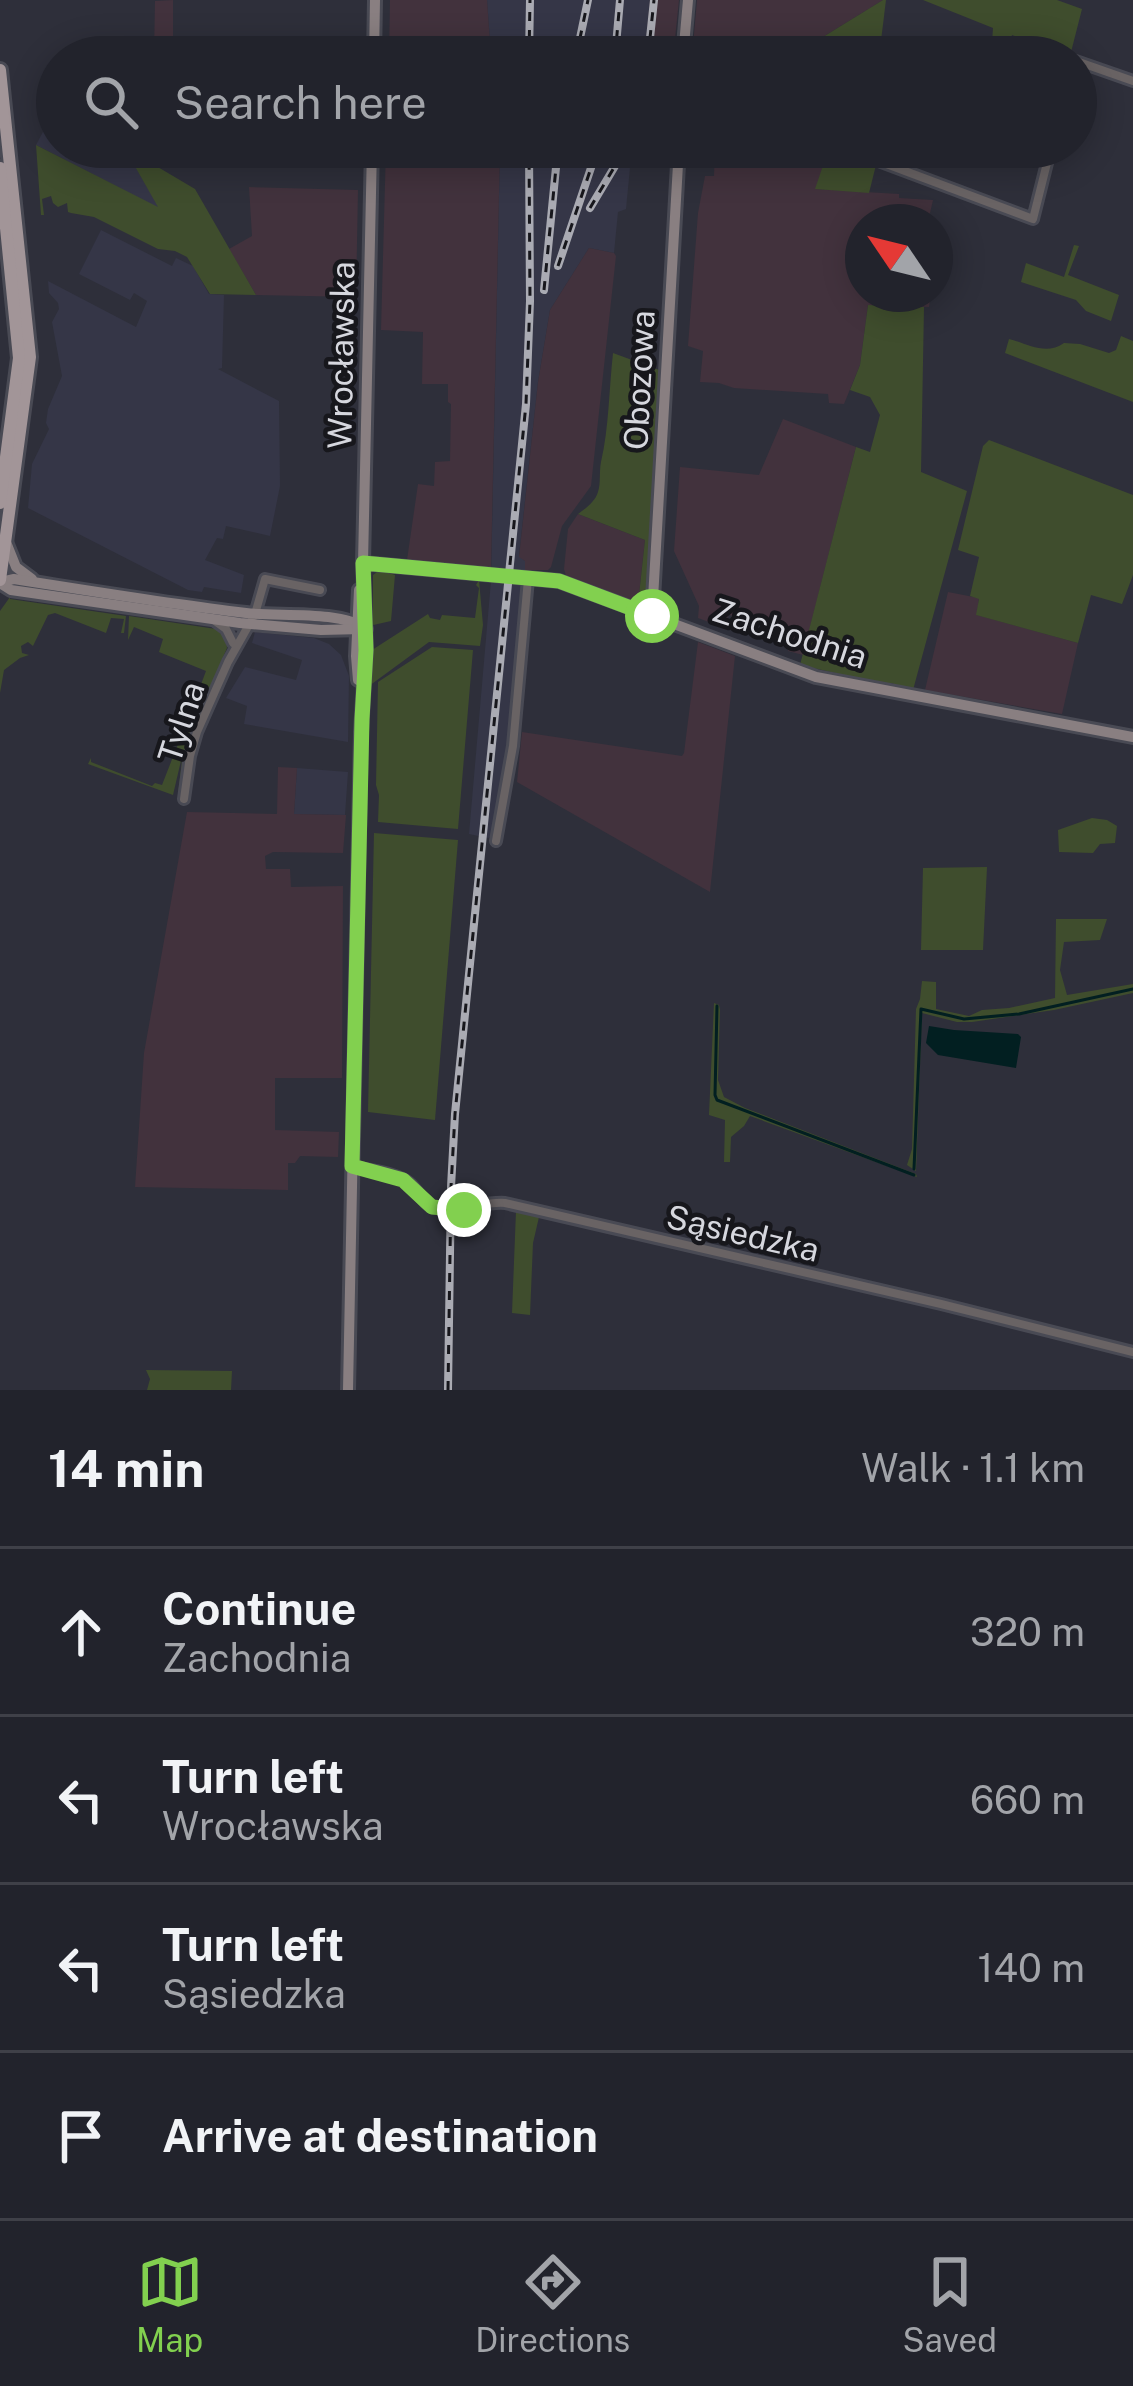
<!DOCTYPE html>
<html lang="en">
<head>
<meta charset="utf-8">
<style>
  :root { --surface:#22232c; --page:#2e2f38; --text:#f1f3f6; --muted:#a2a4a9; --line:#3f4048; --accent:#82d04f }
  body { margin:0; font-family:"Public Sans",sans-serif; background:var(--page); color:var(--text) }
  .compass { position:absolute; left:845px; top:204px; width:108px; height:108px; border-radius:50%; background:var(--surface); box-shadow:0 6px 30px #0003; rotate:305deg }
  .stop { position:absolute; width:36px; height:36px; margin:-27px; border:9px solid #82d04f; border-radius:50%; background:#fff }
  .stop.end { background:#82d04f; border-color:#fff; box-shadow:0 3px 12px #0008 }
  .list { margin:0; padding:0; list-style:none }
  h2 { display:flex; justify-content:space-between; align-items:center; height:156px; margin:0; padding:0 48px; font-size:51px }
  h2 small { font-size:39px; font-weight:400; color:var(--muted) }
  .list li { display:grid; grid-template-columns:78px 1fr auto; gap:36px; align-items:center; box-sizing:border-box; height:168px; padding:0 48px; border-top:3px solid var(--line) }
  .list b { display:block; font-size:45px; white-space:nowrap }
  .list p { margin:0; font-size:39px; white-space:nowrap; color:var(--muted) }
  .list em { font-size:39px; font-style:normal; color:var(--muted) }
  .icon { flex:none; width:66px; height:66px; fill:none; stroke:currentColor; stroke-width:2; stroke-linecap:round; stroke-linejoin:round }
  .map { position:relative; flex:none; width:1133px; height:1390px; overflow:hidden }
  .search { position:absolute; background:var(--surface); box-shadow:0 6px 30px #0003; left:36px; right:36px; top:36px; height:132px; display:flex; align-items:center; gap:30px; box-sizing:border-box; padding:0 42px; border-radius:66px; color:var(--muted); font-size:45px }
  .sheet { height:828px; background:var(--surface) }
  nav { display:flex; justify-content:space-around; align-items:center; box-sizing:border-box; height:168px; border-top:3px solid var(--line); background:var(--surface); font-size:33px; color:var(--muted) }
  nav a { display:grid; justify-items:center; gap:6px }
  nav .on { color:var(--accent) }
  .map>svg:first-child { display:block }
</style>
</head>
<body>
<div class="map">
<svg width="1133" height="1390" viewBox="0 0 1133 1390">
  <rect width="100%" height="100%" fill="#2e2f3a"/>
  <g fill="#353647">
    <polygon points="487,0 650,0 646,40 660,41 656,57 491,57"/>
    <polygon points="55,109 57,147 124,147 160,209 36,145"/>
    <polygon points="500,147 632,147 626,209 618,212 614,253 589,248 550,310 538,382 519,556 525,561 525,583 509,751 496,835 488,838 469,834 491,581"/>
    <polygon points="101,230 172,266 176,258 193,266 209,294 224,295 222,368 218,369 279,401 280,486 270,536 226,526 223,539 217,538 205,560 244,575 241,593 204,587 202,592 188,590 28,508 32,464 49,429 46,423 48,409 62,376 52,322 59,309 58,303 49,293 48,281 136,327 147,301 134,293 130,300 79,274"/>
    <polygon points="255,632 314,638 329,644 341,655 349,676 348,742 244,724 247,706 226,698 245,667 296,680 302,660 252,643"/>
    <polygon points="297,768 348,772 345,815 294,814"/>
  </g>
  <g fill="#42323d">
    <polygon points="173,0 173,44 193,46 197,49 197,57 121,57 119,54 154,54 155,1"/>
    <polygon points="390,0 487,0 491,57 389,57"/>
    <polygon points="650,0 679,0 675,39 646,41"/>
    <polygon points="697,0 883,0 823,37 820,57 692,57"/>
    <polygon points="386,147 500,147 491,568 407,560 418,484 434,486 435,462 450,461 451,404 448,402 448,384 422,384 423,332 381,330"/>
    <polygon points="715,147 827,147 829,148 816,189 899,194 899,198 933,200 928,222 863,222 863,294 931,294 929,307 868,305 860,365 844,404 829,403 828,394 734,388 719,383 700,382 703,351 688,346 698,213 705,176 714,176"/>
    <polygon points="249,187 358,190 356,297 256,295 229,249 252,236"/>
    <polygon points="589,248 614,253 616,256 591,486 562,526 551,567 548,570 525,570 525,561 519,557 538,382 550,310"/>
    <polygon points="783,419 856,447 803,655 788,651 792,637 741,618 729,615 722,627 698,618 699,606 674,551 680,467 759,475"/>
    <polygon points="578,514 645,540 638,604 566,576 564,569 568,529"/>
    <polygon points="948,592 979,598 977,615 1078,643 1062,714 925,690"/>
    <polygon points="698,642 735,656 710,892 517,782 522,732 682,756 684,753"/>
    <polygon points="278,767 297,768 294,814 346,815 343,853 273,852 265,856 266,869 290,869 291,887 343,886 342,1078 275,1078 275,1130 339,1132 338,1157 300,1156 295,1163 288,1163 288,1190 135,1187 144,1053 187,812 277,814"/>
  </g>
  <g fill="#3f4d2d">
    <polygon points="883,0 886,0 879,57 821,57 823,37"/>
    <polygon points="923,0 1057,0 1082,9 1070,56 1012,35 1006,57 991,57 993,28"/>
    <polygon points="36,145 158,207 124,147 195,189 256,295 210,294 187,257 175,251 158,249 94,217 71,213 68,212 67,203 58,207 53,203 51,196 42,199 44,215 41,215"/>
    <polygon points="829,148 876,165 869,193 815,189"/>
    <polygon points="1074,245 1079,246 1068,275 1119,295 1111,321 1086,311 1076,300 1021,282 1026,263 1064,277"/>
    <polygon points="868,305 924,307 921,472 967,491 913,690 891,683 888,685 800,665 856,447 870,452 880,415 870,397 850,390 860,365"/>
    <path d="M1121,336l12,5v61l-128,-49 4,-14c19,5 37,17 55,4l16,1 29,9 7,-3z"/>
    <path d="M613,353l49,18 -13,228 -11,5 7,-64 -67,-26c8,-6 17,-12 20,-22 3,-9 1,-20 3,-30 8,-34 8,-73 12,-109z"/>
    <polygon points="989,440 1133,495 1133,575 1122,604 1091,595 1078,643 976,615 979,599 970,596 979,557 958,550 983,446"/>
    <polygon points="380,570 395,575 391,621 369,626 369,618 373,618 373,575"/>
    <polygon points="479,580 483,625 480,646 429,642 369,686 369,658 372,650 428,614 430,618 440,620 442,615 475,618 479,588 476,585"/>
    <polygon points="10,597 10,599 126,616 124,633 121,633 124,619 111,618 106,633 55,613 48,615 33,646 28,642 21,646 22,653 29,655 20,658 4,670 0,693 0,611"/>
    <polygon points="129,616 216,629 225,638 226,636 227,648 200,711 195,712 196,709 185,705 187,701 194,703 206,671 159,652 163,639 134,627 128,640"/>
    <polygon points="432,647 473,650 458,829 378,822 379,795 376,785 378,682"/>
    <polygon points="180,718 190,722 186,739 192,720 194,724 182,789 178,794 183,752 173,795 88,764 91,758 91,762 152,786 155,783 162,785 185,726 178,723"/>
    <polygon points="1092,818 1107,820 1117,826 1115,843 1100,844 1093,853 1059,852 1058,830"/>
    <polygon points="374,833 458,840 435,1120 368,1112"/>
    <polygon points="987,867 983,950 921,950 923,868"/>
    <polygon points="1056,919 1107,919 1100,940 1064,942 1060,970 1067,995 1133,984 1133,993 1054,1010 972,1022 957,1022 922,1013 916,1171 907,1165 912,1149 916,1009 920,999 922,981 936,982 936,1009 969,1016 982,1010 1009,1008 1055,998"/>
    <polygon points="714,1003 719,1005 720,1010 718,1080 724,1097 745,1108 916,1174 917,1177 750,1116 744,1126 731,1137 730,1162 724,1162 725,1120 709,1115"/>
    <polygon points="516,1211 539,1217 533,1243 530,1315 512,1313"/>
    <polygon points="146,1370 232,1371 231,1390 147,1390 150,1379"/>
  </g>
  <polygon fill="#021f21" points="929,1026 954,1030 1018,1034 1021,1037 1016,1068 938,1055 926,1043"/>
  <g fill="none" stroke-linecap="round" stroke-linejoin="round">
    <g stroke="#021f21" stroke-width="3">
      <polyline points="717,1006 715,1095 717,1100 914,1175"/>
      <polyline points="914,1169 921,1009 964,1019 1019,1014 1133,989"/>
    </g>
    <defs>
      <g id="street">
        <polyline points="1076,61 1133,81"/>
        <polyline points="841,147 1033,219 1051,147"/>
        <polyline points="215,621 226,629 233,643"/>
        <polyline points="184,799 190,756 197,732 228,662 255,614 265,579 320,590"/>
        <polyline points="496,841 513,746 528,579"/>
        <path d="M352,1166c17,5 43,6 57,17 11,9 13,22 28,25 24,6 45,-7 68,-5l436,101 192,48"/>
      </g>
      <g id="secondary">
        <polyline points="374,57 375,0"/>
        <polyline points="683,57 688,0"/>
        <polyline points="6,542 16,567 32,579"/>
        <polyline points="363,563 559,581 816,677 1133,737"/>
        <path d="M0,582l14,-3c77,12 155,25 232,34 34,4 93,-3 120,16"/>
        <polyline points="0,583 11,590 240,623 321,630 363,629"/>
        <polyline points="652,616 679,147"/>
        <polyline points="358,680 356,656 359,590"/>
        <polyline points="348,1390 361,732 366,650 363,563 372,147"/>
      </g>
      <g id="primary">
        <polyline points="0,70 30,357 0,580"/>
        <polyline points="0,168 19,358 0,503"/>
      </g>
    </defs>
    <use href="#street" stroke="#494a54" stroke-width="14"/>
    <use href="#secondary" stroke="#494a54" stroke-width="16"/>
    <use href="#primary" stroke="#494a54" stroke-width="18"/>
    <use href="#street" stroke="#696364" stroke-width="8"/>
    <use href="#secondary" stroke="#897f81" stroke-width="10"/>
    <use href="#primary" stroke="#a29598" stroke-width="12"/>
    <defs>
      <g id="rail">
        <polyline points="529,57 530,0"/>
        <polyline points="576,57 588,0"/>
        <polyline points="615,57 620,0"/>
        <polyline points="648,57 654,0"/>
        <polyline points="590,208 621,156"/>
        <polyline points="558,266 598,147"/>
        <polyline points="544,290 558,147"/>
        <polyline points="448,1390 451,1187 455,1114 526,404 530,301 529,147"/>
      </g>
    </defs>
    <use href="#rail" stroke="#aaabb3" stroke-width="8"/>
    <use href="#rail" stroke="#17171c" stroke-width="3" stroke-dasharray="9" stroke-linecap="butt"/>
  </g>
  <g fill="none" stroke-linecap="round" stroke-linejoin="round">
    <polyline stroke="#82d04f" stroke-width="15" points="464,1210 432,1207 403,1180 352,1166 362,719 366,650 363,563 559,581 652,616"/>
  </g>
  <g text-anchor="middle" stroke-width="9" stroke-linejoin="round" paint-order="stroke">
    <g font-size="33" fill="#d6d7de" stroke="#17171c">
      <text transform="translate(341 355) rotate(-89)" y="12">Wrocławska</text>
      <text transform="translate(639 380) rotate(-87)" y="12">Obozowa</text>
      <text transform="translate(790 633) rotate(18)" y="12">Zachodnia</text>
      <text transform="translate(181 722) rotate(-72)" y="12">Tylna</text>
      <text transform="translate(743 1233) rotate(13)" y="12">Sąsiedzka</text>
    </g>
  </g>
</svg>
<svg class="compass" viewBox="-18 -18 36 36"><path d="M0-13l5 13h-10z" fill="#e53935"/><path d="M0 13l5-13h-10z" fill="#a2a4a9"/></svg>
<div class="stop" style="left:652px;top:616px"></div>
<div class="stop end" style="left:464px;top:1210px"></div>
<div class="search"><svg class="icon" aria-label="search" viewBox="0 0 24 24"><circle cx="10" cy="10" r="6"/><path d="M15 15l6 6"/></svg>Search here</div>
</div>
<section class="sheet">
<h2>14 min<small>Walk · 1.1 km</small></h2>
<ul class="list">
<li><svg class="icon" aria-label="ahead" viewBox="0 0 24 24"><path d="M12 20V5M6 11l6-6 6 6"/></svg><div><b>Continue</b><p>Zachodnia</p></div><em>320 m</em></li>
<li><svg class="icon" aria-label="left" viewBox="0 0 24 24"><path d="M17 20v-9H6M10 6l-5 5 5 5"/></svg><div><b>Turn left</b><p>Wrocławska</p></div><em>660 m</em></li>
<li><svg class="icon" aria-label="left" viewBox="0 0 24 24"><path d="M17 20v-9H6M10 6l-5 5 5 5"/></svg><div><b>Turn left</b><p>Sąsiedzka</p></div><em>140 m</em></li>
<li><svg class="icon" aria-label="arrive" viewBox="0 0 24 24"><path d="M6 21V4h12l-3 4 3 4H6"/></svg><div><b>Arrive at destination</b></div></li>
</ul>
</section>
<nav>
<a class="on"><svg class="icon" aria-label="map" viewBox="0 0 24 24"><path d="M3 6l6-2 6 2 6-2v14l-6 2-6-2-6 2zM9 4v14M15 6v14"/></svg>Map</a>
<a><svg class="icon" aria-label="directions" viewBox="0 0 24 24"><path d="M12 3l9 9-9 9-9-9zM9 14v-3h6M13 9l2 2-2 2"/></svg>Directions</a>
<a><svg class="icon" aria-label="saved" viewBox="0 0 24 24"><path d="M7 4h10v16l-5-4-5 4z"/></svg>Saved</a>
</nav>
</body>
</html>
